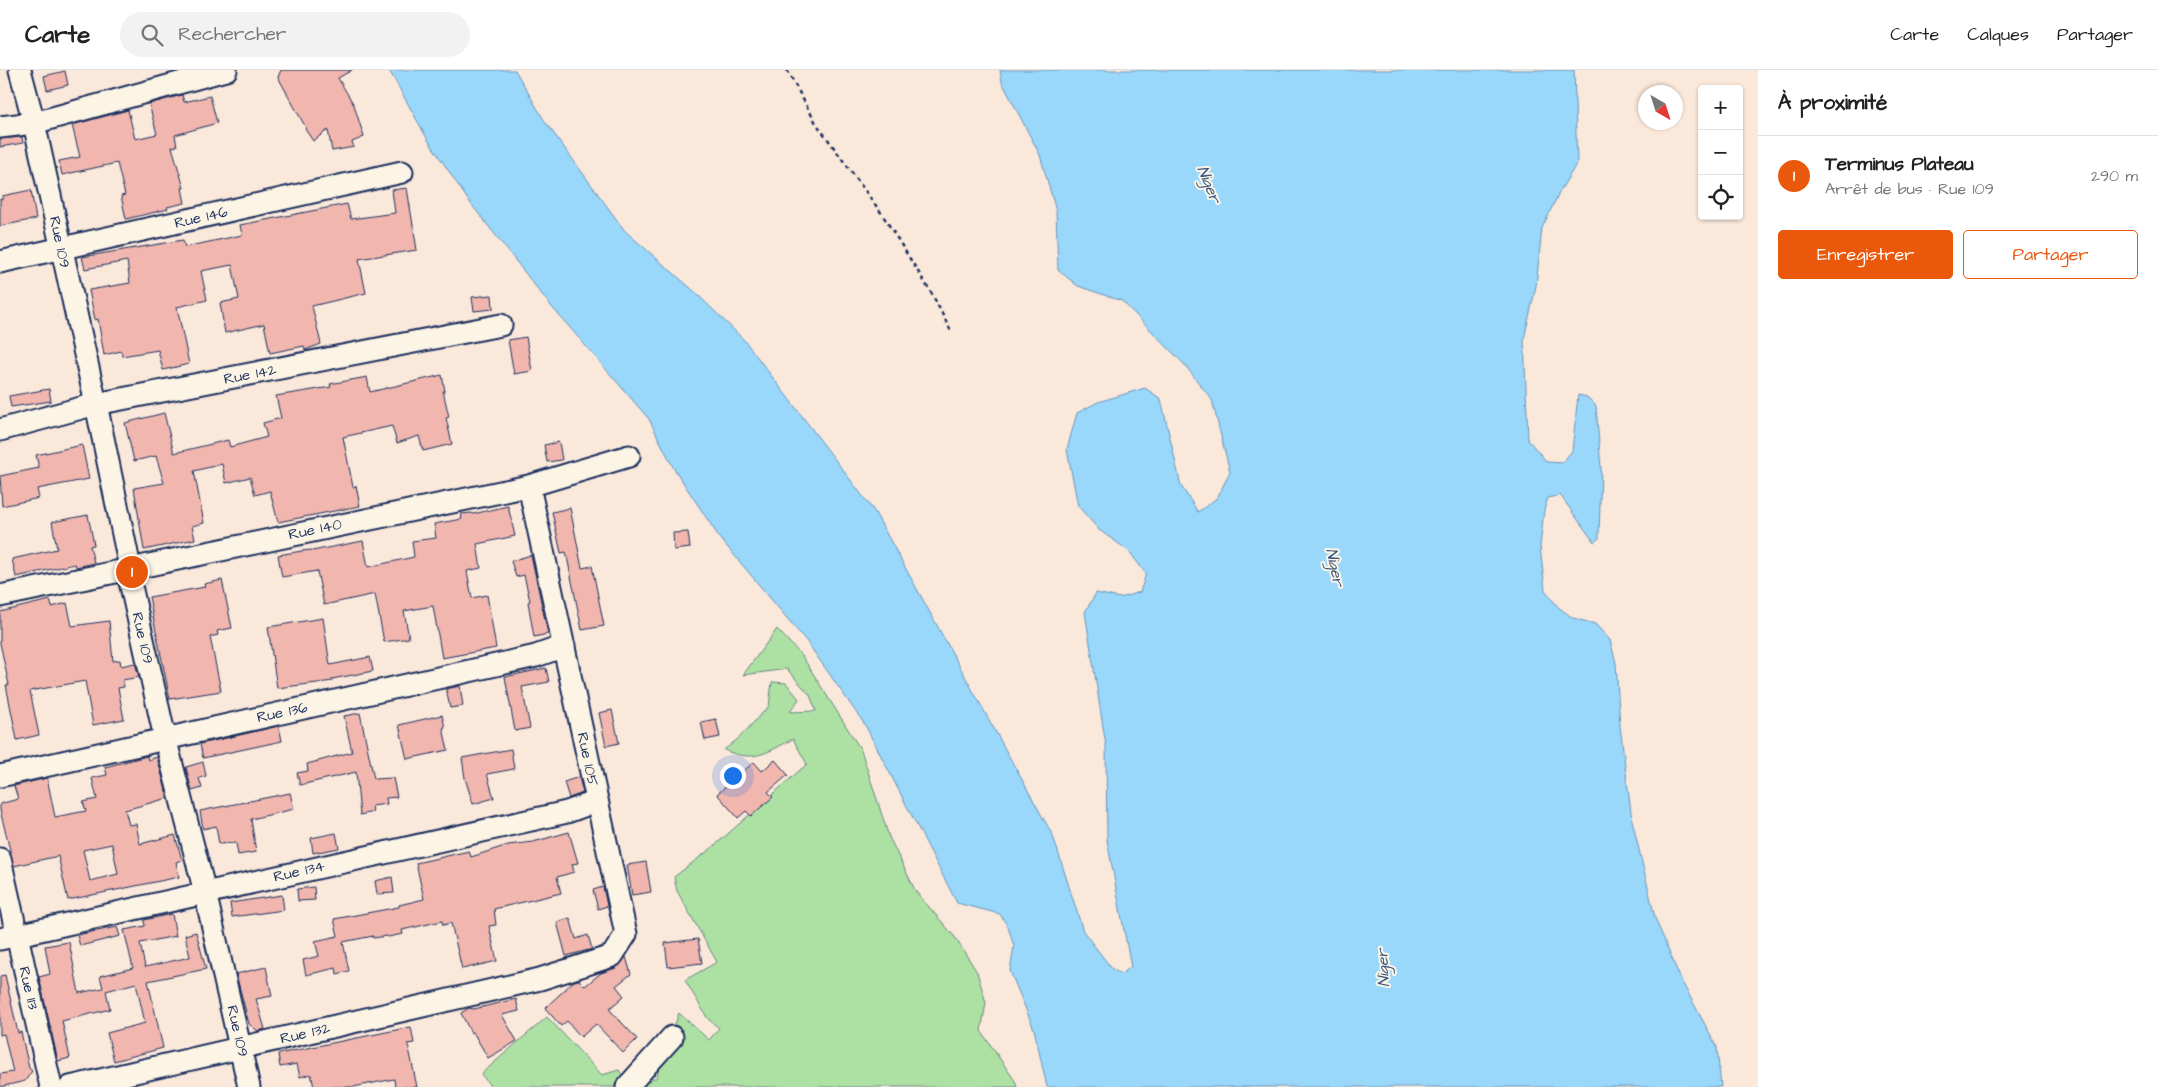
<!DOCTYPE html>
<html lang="fr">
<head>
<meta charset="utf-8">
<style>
  :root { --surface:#fff; --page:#f2f2f2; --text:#222; --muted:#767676; --line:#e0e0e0; --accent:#ea580c }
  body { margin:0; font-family:"Architects Daughter",sans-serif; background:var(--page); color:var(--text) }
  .controls { position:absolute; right:15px; top:15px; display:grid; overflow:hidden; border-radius:5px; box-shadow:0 1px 4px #0004 }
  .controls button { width:45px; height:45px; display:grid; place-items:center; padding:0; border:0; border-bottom:1px solid var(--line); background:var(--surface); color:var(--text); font:25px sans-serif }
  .compass { position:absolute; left:1638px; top:15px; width:45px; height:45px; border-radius:50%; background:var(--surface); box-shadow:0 1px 4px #0004; rotate:141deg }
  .you { position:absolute; left:732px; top:705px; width:18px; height:18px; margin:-12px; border:4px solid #fff; border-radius:50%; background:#1a73e8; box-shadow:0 0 0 8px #1a73e833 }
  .badge { display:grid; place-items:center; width:32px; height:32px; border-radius:50%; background:var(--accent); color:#fff; font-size:16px; font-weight:700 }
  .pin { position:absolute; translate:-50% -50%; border:2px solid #fff; box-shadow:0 1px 5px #0006 }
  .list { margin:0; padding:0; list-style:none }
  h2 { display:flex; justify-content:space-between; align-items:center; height:65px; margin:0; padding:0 20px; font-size:21px }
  h2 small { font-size:16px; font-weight:400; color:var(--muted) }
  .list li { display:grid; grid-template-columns:32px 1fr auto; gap:15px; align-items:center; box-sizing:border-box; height:80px; padding:0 20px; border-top:1px solid var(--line) }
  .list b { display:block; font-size:19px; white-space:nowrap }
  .list p { margin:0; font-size:16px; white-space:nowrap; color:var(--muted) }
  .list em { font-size:16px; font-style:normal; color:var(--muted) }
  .actions { display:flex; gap:10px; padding:15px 20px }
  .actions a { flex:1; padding:11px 0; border:1px solid var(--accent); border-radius:5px; text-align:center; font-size:18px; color:var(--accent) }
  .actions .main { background:var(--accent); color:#fff }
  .icon { flex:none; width:28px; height:28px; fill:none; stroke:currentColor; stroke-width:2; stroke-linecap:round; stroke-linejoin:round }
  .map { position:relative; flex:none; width:1758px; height:1017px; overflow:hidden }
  header { display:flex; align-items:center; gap:30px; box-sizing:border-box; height:70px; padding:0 25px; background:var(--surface); border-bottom:1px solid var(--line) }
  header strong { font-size:24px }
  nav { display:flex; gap:28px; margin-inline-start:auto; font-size:18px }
  .search { width:350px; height:45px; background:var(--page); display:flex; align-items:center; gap:12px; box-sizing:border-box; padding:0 18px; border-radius:28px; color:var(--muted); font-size:19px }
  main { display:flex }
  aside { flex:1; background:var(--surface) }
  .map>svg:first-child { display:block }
</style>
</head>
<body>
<header>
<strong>Carte</strong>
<div class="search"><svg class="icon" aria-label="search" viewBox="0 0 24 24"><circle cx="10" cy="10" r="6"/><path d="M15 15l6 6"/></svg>Rechercher</div>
<nav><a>Carte</a><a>Calques</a><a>Partager</a></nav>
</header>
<main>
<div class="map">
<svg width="1758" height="1017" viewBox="0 0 1758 1017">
  <rect width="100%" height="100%" fill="#fae8da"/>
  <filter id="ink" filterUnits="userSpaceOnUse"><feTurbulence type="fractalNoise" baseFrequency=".02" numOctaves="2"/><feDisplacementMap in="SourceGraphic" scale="10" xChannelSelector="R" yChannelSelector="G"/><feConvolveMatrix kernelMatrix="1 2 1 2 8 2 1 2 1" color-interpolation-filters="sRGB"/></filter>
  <g filter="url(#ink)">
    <path fill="#ade1a3" stroke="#648880" d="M777,559l25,27 59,94 28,87 27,55 38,44 23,36 9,31 -5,28 34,50 2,6h-526l-10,-13 66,-57 55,58 17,-5 5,9 -1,3 33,-4 23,-65 30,27 10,-12 -11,-9 -23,-39 32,-18 -40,-71 -3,-14 39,-30 94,-83 -14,-25c-27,14 -39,24 -69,11l15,-12 30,-32 3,-24 14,1 13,16 -9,13 26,-1 -6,-16 -23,-26 -44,6z"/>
    <polygon fill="#99d8fa" stroke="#6794bc" points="389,0 515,0 544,50 625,161 694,221 745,271 874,441 1053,766 1083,861 1112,899 1121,904 1131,897 1107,770 1106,676 1085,542 1096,523 1120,528 1140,522 1146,504 1129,481 1099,460 1078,436 1067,379 1077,343 1098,332 1145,318 1161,329 1181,416 1198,442 1217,428 1230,402 1212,330 1184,294 1122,231 1078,216 1058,200 1056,141 1040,85 1002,12 1000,0 1574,0 1577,93 1560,121 1542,158 1536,216 1524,269 1528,370 1547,392 1562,393 1572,381 1578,325 1587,327 1596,336 1601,398 1599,468 1594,472 1560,425 1548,428 1544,440 1540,477 1545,520 1558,537 1573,548 1595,554 1610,570 1616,593 1620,656 1632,750 1649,822 1655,848 1681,910 1717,977 1721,1017 1047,1017 1034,959 1010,901 1014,876 1008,857 1000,844 957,833 865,655 807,572 719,467 673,397 649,349 551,236 468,130 428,70"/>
    <g fill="#f1b6ae" stroke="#1b2f5e" fill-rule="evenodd">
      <polygon points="281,0 352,0 338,8 354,35 364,67 352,72 354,77 332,81 328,60 313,71 305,59 306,58 278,7"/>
      <polygon points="65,1 68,15 47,20 44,6"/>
      <polygon points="182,25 184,32 210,26 217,53 175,65 177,76 172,77 184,118 182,118 185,133 167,137 168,139 126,149 121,126 125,125 117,93 62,105 59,91 80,87 72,55 128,40 135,69 157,64 149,34"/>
      <polygon points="22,67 23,73 0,77 0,69"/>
      <polygon points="407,118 417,180 359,189 366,223 312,236 321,274 305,280 304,276 270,283 264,254 225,263 220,233 239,229 232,195 201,201 207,230 177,237 189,294 163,300 158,280 122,286 121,281 104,285 98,249 95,250 89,220 130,213 127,191 85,199 82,187 183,170 185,177 242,165 240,155 347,134 351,149 395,143 392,120"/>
      <polygon points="31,120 36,149 0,156 0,129 3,129 2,126"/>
      <polygon points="492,225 493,239 474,241 472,227"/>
      <polygon points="526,267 532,301 514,304 508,270"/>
      <polygon points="442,305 445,321 443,321 449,347 446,348 452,374 423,381 419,366 397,373 392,356 343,367 353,417 356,416 360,436 278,452 270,421 255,425 250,407 226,413 222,394 194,401 204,453 192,456 195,469 144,480 134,418 164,413 156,386 134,391 125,353 164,343 174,383 228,370 230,377 267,367 263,353 281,348 276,326 331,317 330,314 367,307 370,322"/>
      <polygon points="49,319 51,331 11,337 9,326"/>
      <polygon points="559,372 562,390 547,392 544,375"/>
      <polygon points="82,375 89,409 37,419 39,428 2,436 0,406 39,398 36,385"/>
      <polygon points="508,436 515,466 477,474 481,498 467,501 472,528 487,525 496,578 442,588 433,536 404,541 409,568 384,572 375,524 324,535 317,501 282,507 278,485 302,481 312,480 312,481 363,471 368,497 414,487 412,471 436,468 434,454 462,449 461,444 472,443 473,444"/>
      <polygon points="570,438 582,498 592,496 604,556 582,560 566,482 561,483 552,442"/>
      <polygon points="88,445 94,475 90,476 94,493 76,497 75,494 16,507 12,489 57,479 52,452"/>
      <polygon points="688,462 690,478 674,480 673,463"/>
      <polygon points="531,485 548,564 534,567 528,532 530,531 524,505 516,507 511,491"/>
      <polygon points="222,510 232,558 217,561 218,565 210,567 221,621 170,629 149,527 205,517 204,514"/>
      <polygon points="50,530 52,537 67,533 72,556 109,551 113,591 120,590 121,596 135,593 139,607 123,610 124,617 118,618 124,649 93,655 85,611 30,621 39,665 17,670 6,615 9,615 0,573 0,542"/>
      <polygon points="323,548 330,595 370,587 373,601 332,609 333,611 277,618 268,557"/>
      <polygon points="546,598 549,612 522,617 530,658 515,661 505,607"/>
      <polygon points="460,616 463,636 450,638 446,619"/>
      <polygon points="612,640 619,673 606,676 599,643"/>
      <polygon points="360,643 374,709 393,708 397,727 386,728 387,734 372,736 373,742 360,745 356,702 300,715 297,703 308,701 307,694 352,682 344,646"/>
      <polygon points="442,645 445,657 443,658 448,680 407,689 399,655"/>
      <polygon points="716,649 720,667 705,670 701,652"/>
      <polygon points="279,656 282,671 203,688 200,674"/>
      <polygon points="511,679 514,699 487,704 494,728 473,734 465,708 462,688"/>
      <path d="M147,686l1,4 9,-3 11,41 -43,12 4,15 7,-1 4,20 35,-9 7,25 -6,2 3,15 -111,23 -10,-44 -44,10 -14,-56v-6l18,-5 -4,-13 33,-8 8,39 31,-6 -3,-9 14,-3 -5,-21 15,-3 -2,-8zM112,774l6,30 -28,7 -7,-31z"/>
      <polygon points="775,690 788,705 768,722 773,727 751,746 746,741 738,748 717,724 754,692 762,701"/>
      <polygon points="203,692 206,706 199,708 202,718 192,721 186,697"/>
      <polygon points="579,707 583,723 569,728 564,712"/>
      <polygon points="290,723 294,739 251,749 256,782 238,785 236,773 219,774 216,756 203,759 200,741"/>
      <polygon points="569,762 578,793 572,794 574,802 557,807 561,823 494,839 496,855 489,856 497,891 462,899 451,853 443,855 442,851 402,860 403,864 388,867 387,866 373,868 373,866 343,872 349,901 337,904 336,898 306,905 303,890 319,886 315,871 338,866 334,849 399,837 399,835 424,829 416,793 469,781 471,787 508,775 533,772"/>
      <polygon points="336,763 339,778 313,783 311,768"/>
      <polygon points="646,792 651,822 632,825 627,795"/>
      <polygon points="392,807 394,823 377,824 375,811"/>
      <polygon points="314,817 315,830 298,831 297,819"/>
      <polygon points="603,817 607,836 598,839 593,820"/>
      <polygon points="282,825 284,840 232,847 230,833"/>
      <polygon points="172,844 176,866 140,873 145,897 190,887 185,865 196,862 206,899 148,911 163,978 114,991 107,963 145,953 136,913 106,921 110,939 62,951 70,988 58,991 39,907 50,904 45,876 69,872 79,923 103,918 100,906 133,898 124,860 145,856 144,850"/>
      <polygon points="570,848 576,869 588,865 592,879 566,886 557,852"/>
      <polygon points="117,857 120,866 80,876 77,865"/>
      <polygon points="698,869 702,893 668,897 665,873"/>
      <polygon points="626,887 631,904 616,916 624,926 609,939 637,969 623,983 596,954 581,967 567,951 561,956 545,938 574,911 579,910 585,916 601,903 616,898"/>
      <polygon points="266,897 272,926 256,929 265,959 258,961 249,954 236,904"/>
      <polygon points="5,905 18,963 21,962 29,998 32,1001 25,1011 0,1017 0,1004 13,1002 4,964 0,965 0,906"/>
      <polygon points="516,929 519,941 502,945 517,971 488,988 473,962 471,963 461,943 469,938 474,939"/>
      <polygon points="411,957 414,973 408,974 417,1017 395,1017 394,1009 353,1017 314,1017 311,1004 300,1007 297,994 280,997 278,984"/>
    </g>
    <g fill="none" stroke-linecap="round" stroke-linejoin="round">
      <defs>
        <g id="minor">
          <polyline points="20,0 34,53 96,334 129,493 127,498 165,668 205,822 249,1017"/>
          <polyline points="0,57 34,53 226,0"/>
          <polyline points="0,192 402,102"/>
          <polyline points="0,360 96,334 501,255"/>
          <polyline points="0,526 529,416 629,386"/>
          <polyline points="0,706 536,586 564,576"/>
          <polyline points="0,789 51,1017"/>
          <polyline points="0,869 567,742 597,731"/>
          <polyline points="70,1017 540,909 612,886 626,864 529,416"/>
          <polyline points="627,1017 672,967"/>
        </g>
      </defs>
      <use href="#minor" stroke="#1b2f5e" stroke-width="25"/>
      <polyline stroke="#1b2f5e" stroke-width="2.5" stroke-dasharray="4 4" stroke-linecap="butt" points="787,0 816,53 882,144 932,224 952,263"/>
      <use href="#minor" stroke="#fcf5e5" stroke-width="21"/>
    </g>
  </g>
  <g text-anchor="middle" stroke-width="4" stroke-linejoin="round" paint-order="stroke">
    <g font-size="15" fill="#1b2f5e" stroke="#fcf5e5">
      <text transform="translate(201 147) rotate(-13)" y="5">Rue 146</text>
      <text transform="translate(60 172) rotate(78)" y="5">Rue 109</text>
      <text transform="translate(250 304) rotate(-11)" y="5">Rue 142</text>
      <text transform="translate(315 459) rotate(-12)" y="5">Rue 140</text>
      <text transform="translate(143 568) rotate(77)" y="5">Rue 109</text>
      <text transform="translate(282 642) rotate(-12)" y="5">Rue 136</text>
      <text transform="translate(588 689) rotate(78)" y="5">Rue 105</text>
      <text transform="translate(299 801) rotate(-13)" y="5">Rue 134</text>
      <text transform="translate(29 918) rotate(77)" y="5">Rue 113</text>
      <text transform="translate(238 961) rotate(77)" y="5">Rue 109</text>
      <text transform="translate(305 963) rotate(-13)" y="5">Rue 132</text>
    </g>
    <g font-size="16" font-style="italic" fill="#3a5985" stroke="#fcf5e5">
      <text transform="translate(1210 114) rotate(68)" y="6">Niger</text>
      <text transform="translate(1336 497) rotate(78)" y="6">Niger</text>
      <text transform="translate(1382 898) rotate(-93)" y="6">Niger</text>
    </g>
  </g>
</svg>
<div class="controls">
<button>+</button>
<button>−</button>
<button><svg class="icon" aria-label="locate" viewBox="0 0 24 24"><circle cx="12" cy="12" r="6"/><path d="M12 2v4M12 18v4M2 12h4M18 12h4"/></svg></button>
</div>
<svg class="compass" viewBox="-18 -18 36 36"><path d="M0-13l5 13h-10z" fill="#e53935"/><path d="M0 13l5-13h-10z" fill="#767676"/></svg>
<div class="you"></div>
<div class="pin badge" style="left:132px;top:502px">1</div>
</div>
<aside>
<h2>À proximité<small></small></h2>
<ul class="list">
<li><span class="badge">1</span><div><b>Terminus Plateau</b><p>Arrêt de bus · Rue 109</p></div><em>290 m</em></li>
</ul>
<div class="actions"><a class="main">Enregistrer</a><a>Partager</a></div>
</aside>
</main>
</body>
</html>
